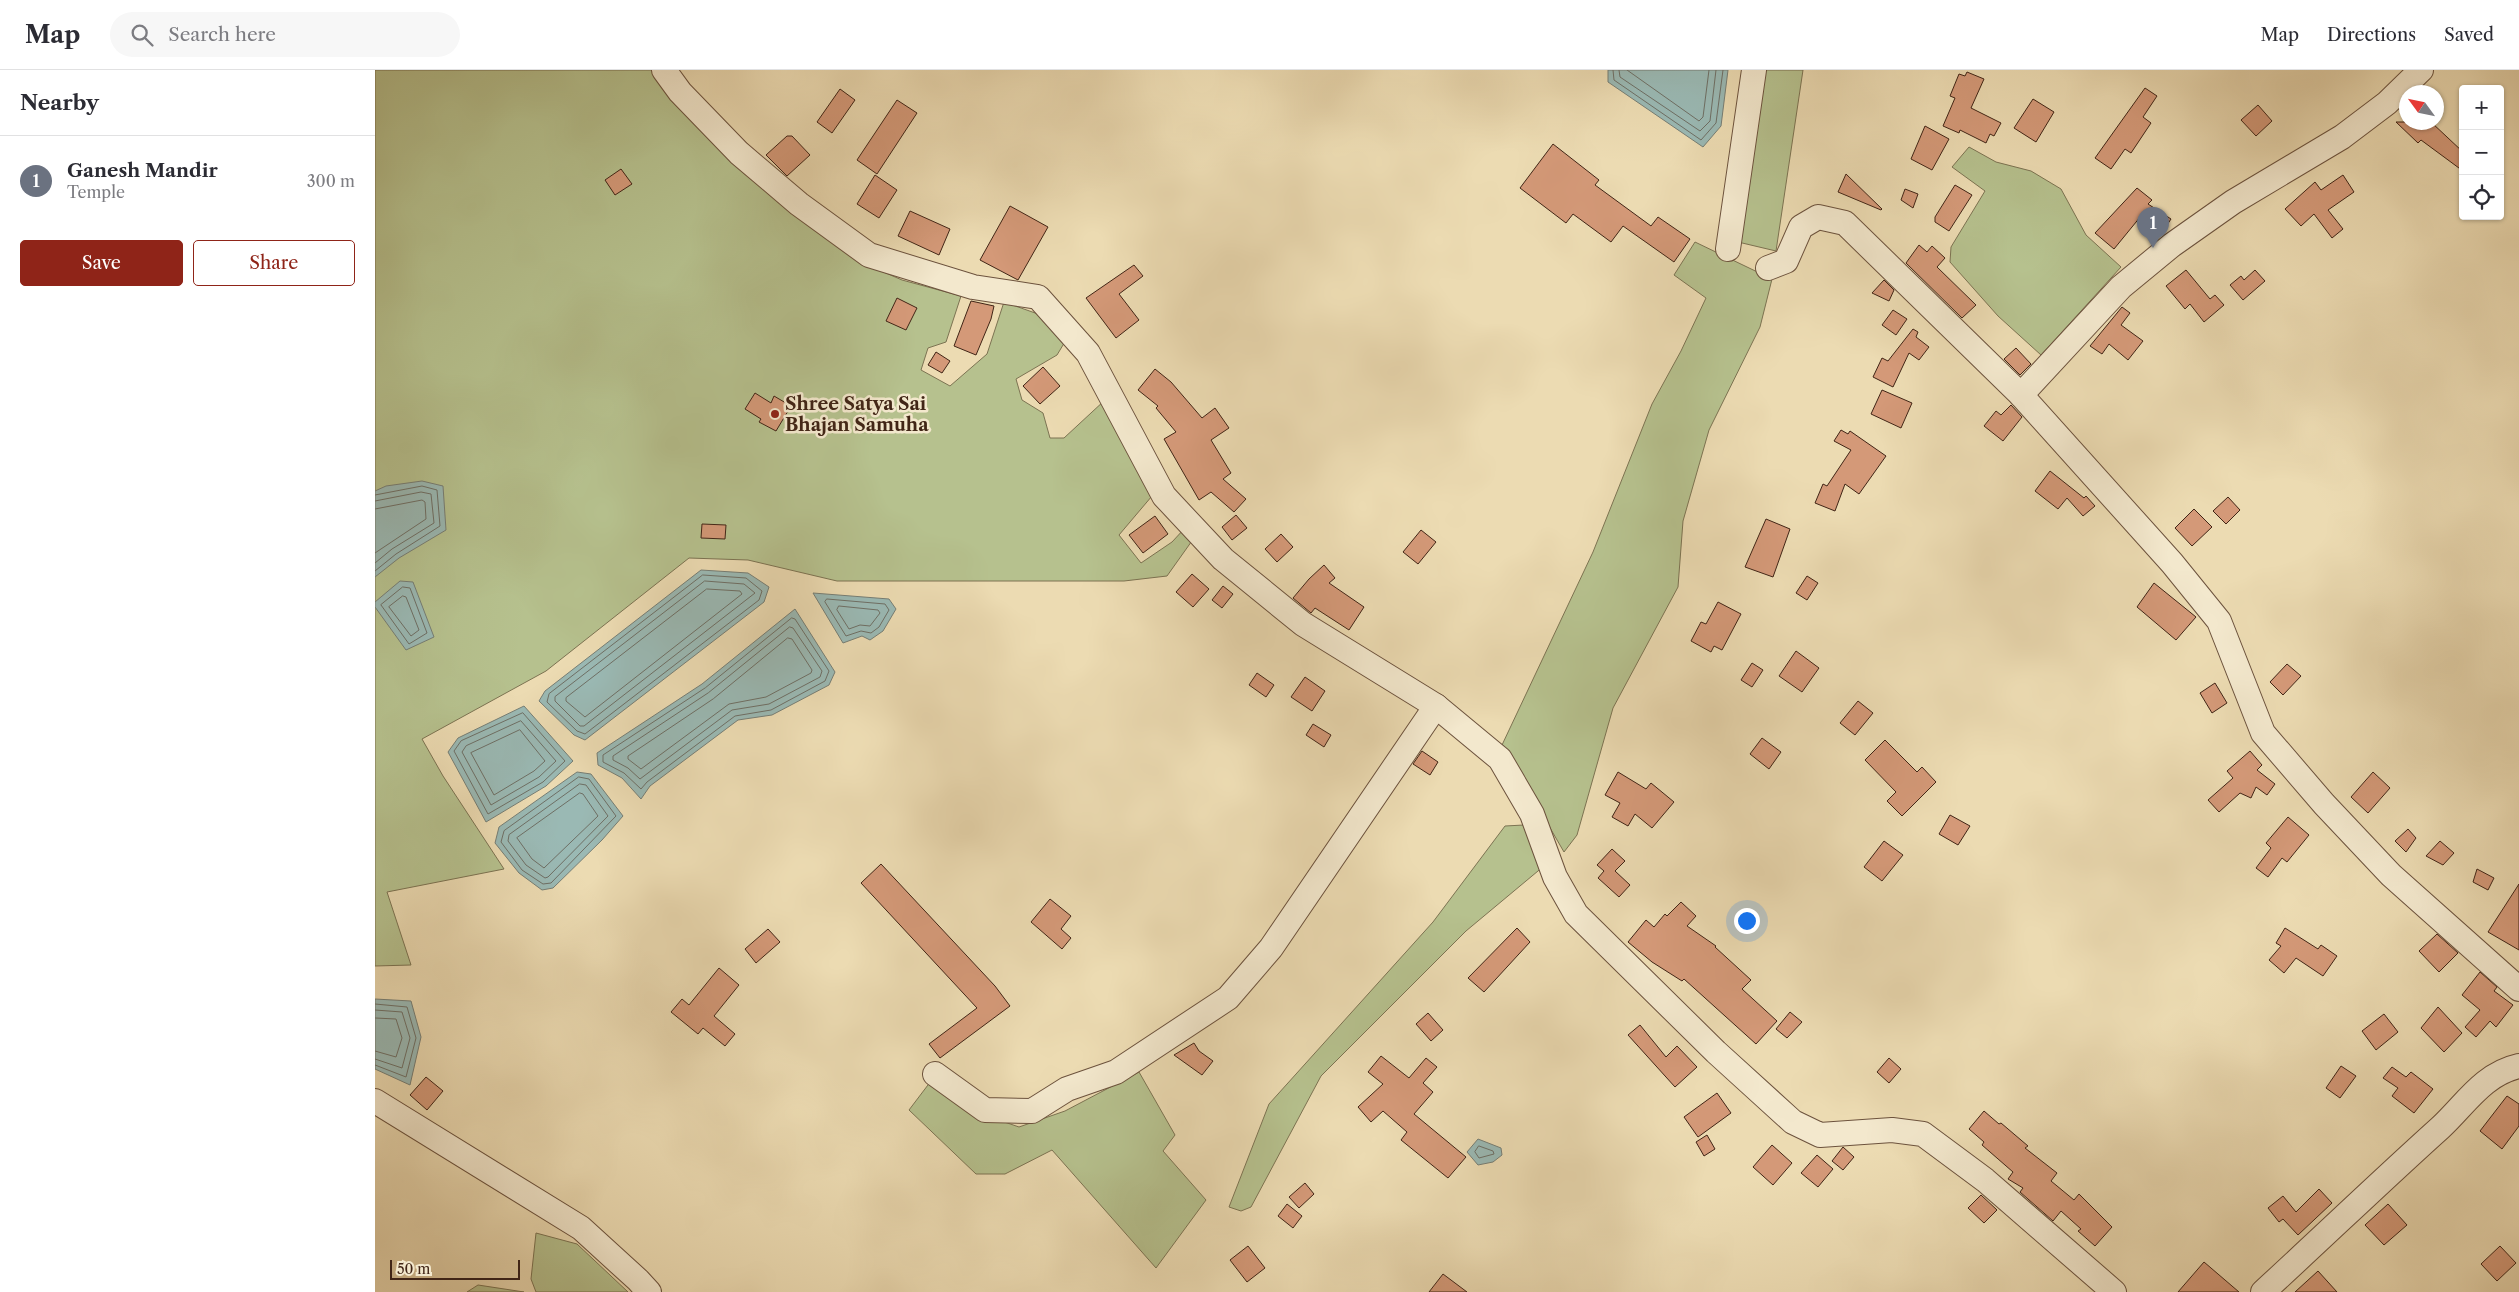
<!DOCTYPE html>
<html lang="en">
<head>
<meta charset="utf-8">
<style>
  :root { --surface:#fff; --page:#f7f7f7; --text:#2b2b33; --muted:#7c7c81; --line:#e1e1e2; --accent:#8f2418 }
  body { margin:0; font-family:"Libre Caslon Text",serif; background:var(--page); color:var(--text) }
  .controls { position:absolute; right:15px; top:15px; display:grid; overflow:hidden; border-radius:5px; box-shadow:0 1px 4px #0004 }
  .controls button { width:45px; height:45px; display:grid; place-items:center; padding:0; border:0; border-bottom:1px solid var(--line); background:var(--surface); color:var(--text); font:25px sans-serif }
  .compass { position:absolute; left:2024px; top:15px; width:45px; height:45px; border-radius:50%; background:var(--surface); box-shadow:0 1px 4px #0004; rotate:303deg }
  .scale { position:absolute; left:15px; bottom:12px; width:130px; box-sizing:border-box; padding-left:5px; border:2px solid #412516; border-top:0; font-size:14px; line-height:18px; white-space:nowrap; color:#412516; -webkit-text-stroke:4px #f3e8cd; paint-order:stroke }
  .you { position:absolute; left:1371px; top:850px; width:18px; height:18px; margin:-12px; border:4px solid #fff; border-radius:50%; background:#1a73e8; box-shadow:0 0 0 8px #1a73e833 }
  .badge { display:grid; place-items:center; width:32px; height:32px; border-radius:50%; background:var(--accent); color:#fff; font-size:16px; font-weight:700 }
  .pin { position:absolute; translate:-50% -41px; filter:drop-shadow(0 1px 2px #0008) }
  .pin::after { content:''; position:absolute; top:26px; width:18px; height:15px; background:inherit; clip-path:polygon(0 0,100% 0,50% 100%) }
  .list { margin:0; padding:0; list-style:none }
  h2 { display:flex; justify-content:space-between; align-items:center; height:65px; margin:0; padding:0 20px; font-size:21px }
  h2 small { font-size:16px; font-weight:400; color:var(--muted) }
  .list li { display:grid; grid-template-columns:32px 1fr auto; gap:15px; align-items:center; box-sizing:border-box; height:90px; padding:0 20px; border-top:1px solid var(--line) }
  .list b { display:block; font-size:19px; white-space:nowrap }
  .list p { margin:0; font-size:16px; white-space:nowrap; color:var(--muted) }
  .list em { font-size:16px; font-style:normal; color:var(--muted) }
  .actions { display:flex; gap:10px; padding:15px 20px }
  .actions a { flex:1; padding:11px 0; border:1px solid var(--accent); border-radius:5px; text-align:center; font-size:18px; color:var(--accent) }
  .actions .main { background:var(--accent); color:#fff }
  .icon { flex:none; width:28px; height:28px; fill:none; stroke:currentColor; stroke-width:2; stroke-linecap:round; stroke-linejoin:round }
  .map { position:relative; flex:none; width:2144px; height:1222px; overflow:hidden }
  header { display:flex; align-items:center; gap:30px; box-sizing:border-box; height:70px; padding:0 25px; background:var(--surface); border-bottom:1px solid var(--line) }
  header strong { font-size:24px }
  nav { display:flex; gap:28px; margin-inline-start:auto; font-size:18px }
  .search { width:350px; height:45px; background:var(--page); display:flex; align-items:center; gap:12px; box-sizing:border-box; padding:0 18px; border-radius:28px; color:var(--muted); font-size:19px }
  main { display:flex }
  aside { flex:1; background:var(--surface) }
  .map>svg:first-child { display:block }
</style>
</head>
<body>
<header>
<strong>Map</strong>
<div class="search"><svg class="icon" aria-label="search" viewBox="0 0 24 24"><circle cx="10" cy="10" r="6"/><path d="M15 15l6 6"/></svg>Search here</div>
<nav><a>Map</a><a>Directions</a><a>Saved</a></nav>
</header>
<main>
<aside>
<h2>Nearby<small></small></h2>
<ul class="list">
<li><span class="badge" style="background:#6b7280">1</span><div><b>Ganesh Mandir</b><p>Temple</p></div><em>300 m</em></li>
</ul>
<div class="actions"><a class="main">Save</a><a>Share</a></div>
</aside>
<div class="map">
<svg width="2144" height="1222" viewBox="0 0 2144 1222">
  <rect width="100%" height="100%" fill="#ecdbb2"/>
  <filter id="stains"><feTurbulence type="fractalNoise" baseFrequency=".004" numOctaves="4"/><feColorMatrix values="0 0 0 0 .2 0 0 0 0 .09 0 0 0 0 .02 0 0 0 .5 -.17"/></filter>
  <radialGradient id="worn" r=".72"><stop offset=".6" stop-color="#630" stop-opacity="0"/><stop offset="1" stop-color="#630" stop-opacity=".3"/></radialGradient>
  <g fill="#b6c18e" stroke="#7c7352">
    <polygon points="0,0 282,0 504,200 527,210 586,226 571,272 553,278 546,300 575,316 612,284 629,232 663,244 691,270 682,285 641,309 647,330 668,343 675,368 689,368 730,330 777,426 744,465 766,493 797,472 810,458 819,468 792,506 749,511 462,511 373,490 314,488 171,601 47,669 68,706 129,799 12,822 36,895 0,896"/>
    <polygon points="1388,0 1428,0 1401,181 1363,172"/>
    <polygon points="1594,77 1621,92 1656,101 1686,119 1711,165 1746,197 1666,285 1623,246 1575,192 1576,177 1610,121 1577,97"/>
    <polygon points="1320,172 1397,209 1385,257 1334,360 1308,451 1303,517 1238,638 1202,765 1189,782 1127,675 1218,482 1277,334 1306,281 1331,228 1299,205"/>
    <polygon points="1149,755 1169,796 1091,861 946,1006 876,1137 866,1141 854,1137 894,1034 1058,852 1130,756"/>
    <polygon points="764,1002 800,1065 788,1081 831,1130 781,1198 677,1080 630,1104 601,1104 534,1040 556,1011 592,1039 644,1057 690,1041"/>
    <polygon points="161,1163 202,1174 253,1222 161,1222 156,1209"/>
    <polygon points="103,1215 149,1222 92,1222"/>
  </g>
  <g fill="#9ab9b4" stroke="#767e75">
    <polygon points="1233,0 1353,0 1346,56 1328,77 1233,12"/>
    <polygon points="47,411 68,416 71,460 24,488 0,507 0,421 11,416"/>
    <polygon points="326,500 373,503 394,517 389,532 210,670 199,665 164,631 170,621"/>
    <polygon points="25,511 38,512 59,567 31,580 0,537 0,532"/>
    <polygon points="438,523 514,529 521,539 508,561 495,570 487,566 468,573"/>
    <polygon points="420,539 460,602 454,615 397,645 363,650 275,716 266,729 247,708 223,695 222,683 327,614"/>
    <polygon points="149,636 198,691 171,716 111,752 73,682 83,668"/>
    <polygon points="202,702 216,704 248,746 227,770 178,818 167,820 144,803 120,773 124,757"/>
    <polygon points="0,929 36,931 46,967 35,1015 0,999"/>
    <polygon points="1103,1069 1126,1078 1127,1085 1118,1092 1103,1095 1092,1082"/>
  </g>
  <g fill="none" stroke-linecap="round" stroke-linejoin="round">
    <g stroke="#6e6f65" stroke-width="1">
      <polyline points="1238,0 1239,10 1326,70 1341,53 1348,0"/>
      <polyline points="1244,0 1245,7 1325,61 1335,51 1341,0"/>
      <polyline points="1252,0 1324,51 1328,47 1334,0"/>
      <polyline points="0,425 47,416 62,420 65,456 21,484 0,501"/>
      <polyline points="0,431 46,422 56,424 59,453 17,479 0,493"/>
      <polyline points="0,439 47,430 50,432 51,449 0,483"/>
      <polygon points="328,505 371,508 387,521 384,530 210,664 202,661 172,632 174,624"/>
      <polygon points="330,511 369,514 380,523 209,656 205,656 180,631 180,627"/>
      <polygon points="28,517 35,518 52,563 34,574 6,535"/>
      <polygon points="332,519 365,521 367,524 210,647 191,631 191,628"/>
      <polygon points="28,526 31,527 44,560 36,566 14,537"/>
      <polygon points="452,529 510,534 514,540 504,557 496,563 486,561 471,566 450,532"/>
      <polygon points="464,536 503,540 505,543 495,556 485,555 474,559 462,540"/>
      <polygon points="417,548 420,549 454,601 450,611 396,640 360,646 272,712 266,719 249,703 228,692 228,685 330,618"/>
      <polygon points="415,557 418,558 447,601 445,607 394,634 357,640 265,709 253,698 238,690 238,686 333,623"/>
      <polygon points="413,568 417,569 437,600 436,603 391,627 354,634 266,699 253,689 253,686 338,629"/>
      <polygon points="148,643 190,691 168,712 113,744 79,681 86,671"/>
      <polygon points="146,651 181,691 164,707 116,735 87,682 91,676"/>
      <polygon points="145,660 170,691 159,701 119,725 96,683"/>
      <polygon points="204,707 214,709 241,746 176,813 168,814 147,800 126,772 129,761"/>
      <polygon points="205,714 211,715 233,746 173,807 170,808 151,795 133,771 134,765"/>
      <polygon points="205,723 208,724 223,746 169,798 157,789 142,768"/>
      <polyline points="0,934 32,937 41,968 31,1007 0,995"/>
      <polyline points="0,940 27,942 35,968 27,998 0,989"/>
      <polyline points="0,948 21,949 27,968 21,987 0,981"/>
      <polygon points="1104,1076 1118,1081 1119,1084 1104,1088 1100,1082"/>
    </g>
  </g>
  <g fill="#d49978" stroke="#412516">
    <polygon points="1592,2 1609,9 1596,38 1626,53 1619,66 1615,64 1611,73 1585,60 1584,63 1568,56 1580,28 1575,26 1584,4 1590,6"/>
    <polygon points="1770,18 1782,26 1768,47 1776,53 1756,83 1750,79 1736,99 1720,88"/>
    <polygon points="465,19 480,30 457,63 442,52"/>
    <polygon points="1658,29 1679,42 1661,72 1639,58"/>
    <polygon points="522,30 542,43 502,104 482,90"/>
    <polygon points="1883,35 1897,51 1881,66 1866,50"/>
    <polygon points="2021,52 2056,52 2088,82 2088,101 2046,70 2043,73"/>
    <polygon points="1550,56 1574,69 1557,100 1536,89"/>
    <polygon points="412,66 417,66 435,85 412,106 391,85"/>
    <polygon points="1178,74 1224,110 1220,115 1276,156 1283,147 1315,169 1299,192 1248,156 1236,172 1198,144 1191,153 1145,118"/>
    <polygon points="246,99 257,114 240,125 230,110"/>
    <polygon points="1471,104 1507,139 1506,140 1463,122"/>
    <polygon points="500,105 522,120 504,148 482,134"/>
    <polygon points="1968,105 1979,122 1953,140 1968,159 1957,168 1939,144 1926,156 1910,139 1940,112 1946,120"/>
    <polygon points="1580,115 1597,125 1574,161 1560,152 1560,147"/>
    <polygon points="1762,118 1777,130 1773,134 1796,149 1788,161 1766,146 1739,179 1720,163"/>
    <polygon points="1530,119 1543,124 1538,138 1526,130"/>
    <polygon points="635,136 673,157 643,210 605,190"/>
    <polygon points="535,141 575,159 564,185 523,166"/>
    <polygon points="1544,175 1552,182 1557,176 1570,188 1562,197 1601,235 1587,248 1531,193"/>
    <polygon points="759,195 768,206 744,224 764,250 741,268 711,228"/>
    <polygon points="1811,200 1835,229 1840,225 1849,235 1829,252 1815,234 1810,239 1791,216"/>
    <polygon points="1880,200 1890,211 1868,230 1855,215 1866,206 1869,210"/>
    <polygon points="1509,210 1519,220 1514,231 1497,223"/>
    <polygon points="522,228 542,238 531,260 511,251"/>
    <polygon points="596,231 619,236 616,249 601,285 579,276"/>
    <polygon points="1747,237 1755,243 1746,255 1768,271 1753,290 1734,274 1727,284 1715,276"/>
    <polygon points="1518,240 1532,249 1521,265 1507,255"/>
    <polygon points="1538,259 1543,262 1541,267 1554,277 1544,290 1534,283 1518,317 1498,307 1507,288 1513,291"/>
    <polygon points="1641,278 1656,294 1645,305 1629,289"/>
    <polygon points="561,282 575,291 567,303 553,295"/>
    <polygon points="668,297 685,316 665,334 648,316"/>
    <polygon points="780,299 796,312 827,348 840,338 854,358 836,370 856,403 848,409 871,429 859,442 836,422 824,430 789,369 801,362 781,338 783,336 763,320"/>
    <polygon points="1507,320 1537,333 1526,358 1496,344"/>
    <polygon points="380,323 396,333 399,326 416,336 401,361 384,352 386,349 370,339"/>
    <polygon points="1636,335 1647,347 1628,371 1609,356 1621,341 1626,345"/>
    <polygon points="1466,360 1473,364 1475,361 1511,386 1484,424 1470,414 1460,441 1440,433 1448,414 1452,416 1476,380 1459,371"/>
    <polygon points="1675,401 1709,428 1711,426 1720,436 1708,446 1692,428 1683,439 1660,421"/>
    <polygon points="1853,427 1865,440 1851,454 1838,441"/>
    <polygon points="1819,439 1837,457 1817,476 1800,458"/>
    <polygon points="861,445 872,458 857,470 847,457"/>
    <polygon points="780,446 793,464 768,483 754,465"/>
    <polygon points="1391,449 1415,459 1398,507 1370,497"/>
    <polygon points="327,454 351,455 350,469 326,468"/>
    <polygon points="1046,460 1061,472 1043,494 1028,482"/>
    <polygon points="906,464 918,477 902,492 890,479"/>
    <polygon points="949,495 960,508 954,513 989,537 974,560 940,538 936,543 918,528 934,509"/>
    <polygon points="817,504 834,519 818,537 801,522"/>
    <polygon points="1432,506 1443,513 1432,530 1421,523"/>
    <polygon points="1779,513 1821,547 1801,570 1762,537"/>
    <polygon points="848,516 858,524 847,538 837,530"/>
    <polygon points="1343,532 1366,544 1347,580 1339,576 1336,582 1316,571 1326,552 1331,554"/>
    <polygon points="1421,581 1444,598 1427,622 1404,606"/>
    <polygon points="1377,593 1388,600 1377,617 1366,610"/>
    <polygon points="1912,594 1926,606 1908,625 1895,612"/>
    <polygon points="882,603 899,615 891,627 874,615"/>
    <polygon points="930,607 950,621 937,641 916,627"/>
    <polygon points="1840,613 1852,633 1837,643 1825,623"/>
    <polygon points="1483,631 1498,643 1480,665 1465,653"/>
    <polygon points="938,654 956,665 949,677 931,665"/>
    <polygon points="1387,668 1406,682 1394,699 1375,684"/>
    <polygon points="1510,670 1542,702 1547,697 1561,712 1527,746 1512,731 1521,722 1490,690"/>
    <polygon points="1047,681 1063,692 1055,705 1038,694"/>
    <polygon points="1875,681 1887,695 1882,700 1900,714 1892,725 1881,717 1876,728 1865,723 1844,742 1833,730 1858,708 1852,701"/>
    <polygon points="1243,702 1271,719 1276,713 1299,732 1277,758 1260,744 1253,756 1237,747 1245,733 1230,725"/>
    <polygon points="1998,702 2015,718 1993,743 1976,727"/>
    <polygon points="1575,745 1595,756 1583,775 1564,764"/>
    <polygon points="1913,747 1934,765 1912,792 1907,788 1893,807 1881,798 1896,778 1891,773"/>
    <polygon points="2033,759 2041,768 2031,782 2020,771"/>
    <polygon points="1509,771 1528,785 1507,811 1489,797"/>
    <polygon points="2065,771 2079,783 2068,795 2051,786"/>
    <polygon points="1237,779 1250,791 1240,801 1255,815 1244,827 1223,808 1229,801 1222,795"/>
    <polygon points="506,794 620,916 635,936 565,988 554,974 602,938 486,813"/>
    <polygon points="2102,799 2119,808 2113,820 2098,812"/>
    <polygon points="2144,814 2144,880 2113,862"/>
    <polygon points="675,829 696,846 686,859 696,868 687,879 656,852"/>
    <polygon points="1306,832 1321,846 1312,856 1341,876 1340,877 1376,910 1367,919 1402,951 1381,974 1309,909 1307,911 1277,892 1253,872 1271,850 1279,857 1290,844 1292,846"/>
    <polygon points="1142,858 1155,872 1109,922 1093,908"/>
    <polygon points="1910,858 1943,879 1946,875 1962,886 1948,906 1921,888 1909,903 1894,890 1906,876 1901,873"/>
    <polygon points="393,859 405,872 381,893 370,879"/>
    <polygon points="2062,864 2083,883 2064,902 2044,881"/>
    <polygon points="344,898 364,915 339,946 360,964 350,976 328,958 323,964 296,942 307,929 314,935"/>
    <polygon points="2105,902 2122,917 2119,921 2138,935 2121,957 2115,951 2101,967 2090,957 2105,940 2087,925"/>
    <polygon points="2063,937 2087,963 2069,982 2046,958"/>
    <polygon points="1415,942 1427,952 1412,968 1401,959"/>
    <polygon points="1053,943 1068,960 1056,971 1041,954"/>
    <polygon points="2009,944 2023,962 2001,980 1987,961"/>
    <polygon points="1265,955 1291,987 1302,976 1322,997 1300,1017 1253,965"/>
    <polygon points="819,973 824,981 838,991 827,1005 799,985"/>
    <polygon points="1006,986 1034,1008 1051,988 1062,997 1048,1013 1058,1022 1039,1044 1091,1087 1073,1108 1026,1070 1032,1062 1008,1041 996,1052 983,1037 1008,1014 993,1002"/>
    <polygon points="1514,988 1526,999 1514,1013 1502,1002"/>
    <polygon points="1966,996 1981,1006 1965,1028 1951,1018"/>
    <polygon points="2017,997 2031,1007 2036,1002 2058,1019 2039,1043 2017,1026 2023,1018 2008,1008"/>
    <polygon points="51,1007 68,1021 52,1040 35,1025"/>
    <polygon points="1342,1023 1356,1043 1323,1067 1309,1047"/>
    <polygon points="2132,1026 2144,1034 2144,1056 2127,1079 2105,1061"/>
    <polygon points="1609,1041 1624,1054 1626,1053 1653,1076 1650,1078 1682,1103 1676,1111 1699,1130 1704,1124 1737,1157 1720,1176 1703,1161 1706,1159 1686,1141 1678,1151 1645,1122 1648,1118 1633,1109 1638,1102 1607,1075 1609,1072 1594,1059"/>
    <polygon points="1332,1065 1340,1079 1329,1086 1321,1072"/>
    <polygon points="1397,1075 1417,1093 1398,1115 1378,1097"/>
    <polygon points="1468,1077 1479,1087 1468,1100 1457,1091"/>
    <polygon points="1442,1085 1458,1099 1443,1117 1426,1103"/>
    <polygon points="930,1113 939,1124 924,1138 914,1127"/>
    <polygon points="1944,1119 1957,1133 1923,1165 1908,1149 1904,1152 1893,1138 1908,1126 1921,1142"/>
    <polygon points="1606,1125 1622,1140 1609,1153 1593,1138"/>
    <polygon points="912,1134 927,1146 918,1158 903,1146"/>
    <polygon points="2013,1134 2032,1155 2009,1175 1990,1155"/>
    <polygon points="873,1176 890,1198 872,1212 855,1190"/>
    <polygon points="2125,1176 2141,1193 2122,1211 2106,1194"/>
    <polygon points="1829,1192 1864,1222 1803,1222"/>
    <polygon points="1943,1201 1962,1222 1920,1222"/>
    <polygon points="1068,1204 1092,1222 1054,1222"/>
  </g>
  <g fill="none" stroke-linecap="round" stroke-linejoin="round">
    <defs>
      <g id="minor">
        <polyline points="289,0 305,22 364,83 424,134 494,185 598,217 663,227 713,283 789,426 848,489 928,554 1061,636 1125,689 1157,744 1180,807 1201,844 1341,982 1418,1052 1445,1065 1517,1060 1548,1064 1610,1110 1739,1222"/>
        <polyline points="1353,179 1379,0"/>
        <polyline points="1393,198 1411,191 1426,157 1443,147 1470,153 1646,325 1797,493 1844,551 1888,663 1949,734 2016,805 2144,919"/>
        <polyline points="1646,325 1746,217 1797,175 1858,132 1967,67 2012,33 2046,0"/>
        <polyline points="560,1004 610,1040 657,1041 692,1019 741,1002 853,928 896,878 1061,636"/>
        <polyline points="0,1031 206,1158 263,1210 274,1222"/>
        <path d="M1888,1222c59,-54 117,-110 177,-164 25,-23 43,-54 79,-62"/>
      </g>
    </defs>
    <use href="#minor" stroke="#6c523d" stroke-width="26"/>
    <use href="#minor" stroke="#f3e8cd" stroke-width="24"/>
  </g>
  <circle fill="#8f2418" stroke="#f3e8cd" stroke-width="2" cx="400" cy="344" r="5"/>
  <g text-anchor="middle" stroke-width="5" stroke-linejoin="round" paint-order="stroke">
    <g font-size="18" font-weight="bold" fill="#412516" stroke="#f3e8cd" text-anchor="start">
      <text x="410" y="340">Shree Satya Sai<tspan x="410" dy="21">Bhajan Samuha</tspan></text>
    </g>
  </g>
  <rect width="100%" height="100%" filter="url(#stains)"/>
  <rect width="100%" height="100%" fill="url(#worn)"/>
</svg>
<div class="controls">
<button>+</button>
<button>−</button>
<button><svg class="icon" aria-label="locate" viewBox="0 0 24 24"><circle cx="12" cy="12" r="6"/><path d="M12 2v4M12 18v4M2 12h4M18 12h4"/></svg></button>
</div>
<svg class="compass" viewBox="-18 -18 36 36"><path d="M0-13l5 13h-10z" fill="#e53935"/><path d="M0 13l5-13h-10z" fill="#7c7c81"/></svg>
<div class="scale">50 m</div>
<div class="you"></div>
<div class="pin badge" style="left:1778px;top:178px;background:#6b7280">1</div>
</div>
</main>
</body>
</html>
